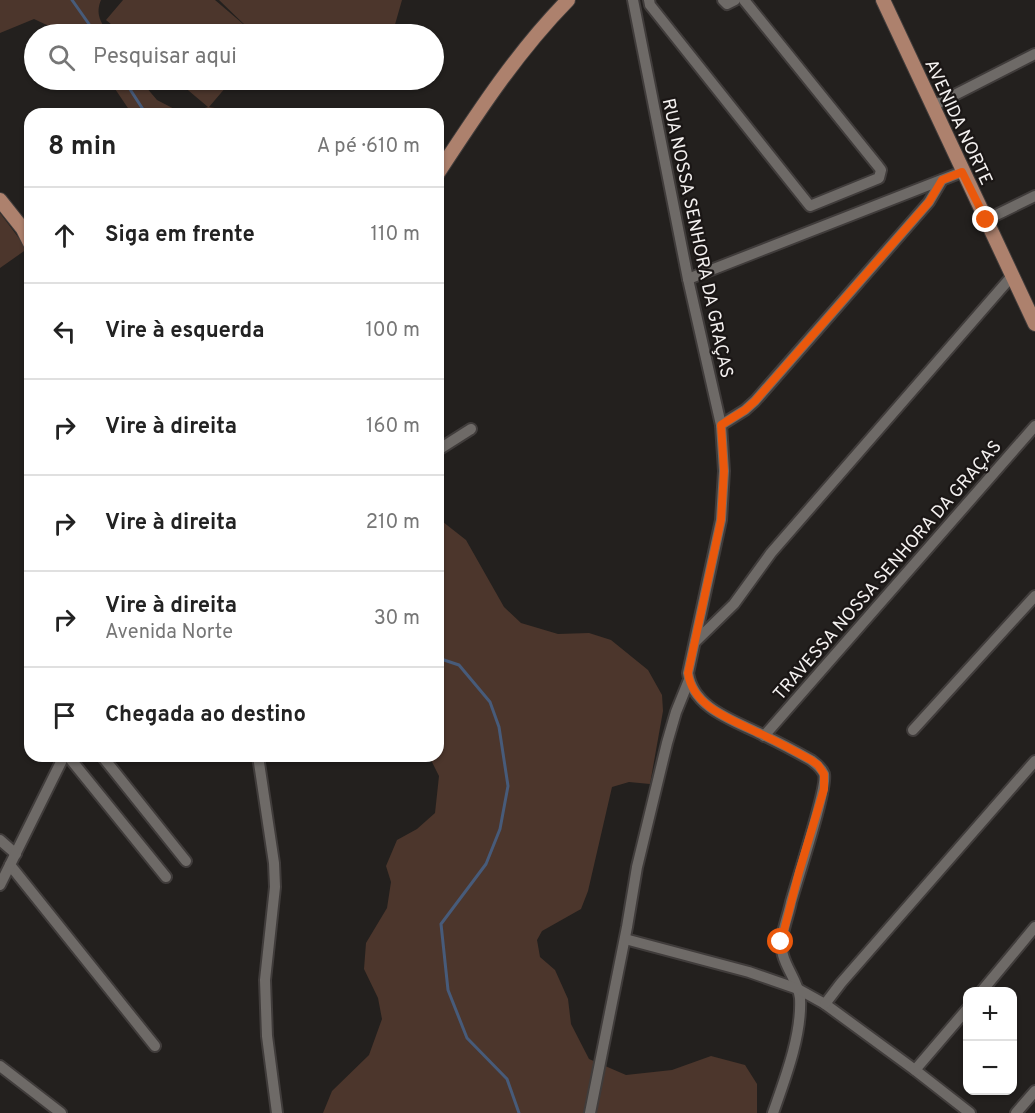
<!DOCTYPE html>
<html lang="pt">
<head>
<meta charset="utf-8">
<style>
  :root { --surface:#fff; --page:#f2f2f2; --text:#222; --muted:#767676; --line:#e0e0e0 }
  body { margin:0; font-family:Overpass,sans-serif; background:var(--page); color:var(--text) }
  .controls { position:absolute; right:18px; bottom:18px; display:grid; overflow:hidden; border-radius:12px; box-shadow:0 2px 4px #0004 }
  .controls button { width:54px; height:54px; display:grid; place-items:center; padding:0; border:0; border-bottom:2px solid var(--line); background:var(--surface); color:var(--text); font:30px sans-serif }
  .stop { position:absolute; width:18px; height:18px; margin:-14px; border:4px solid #ea580c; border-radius:50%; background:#fff }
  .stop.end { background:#ea580c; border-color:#fff; box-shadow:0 2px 6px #0008 }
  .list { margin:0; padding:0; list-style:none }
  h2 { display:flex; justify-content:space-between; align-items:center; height:78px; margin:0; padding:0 24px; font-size:26px }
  h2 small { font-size:20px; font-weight:400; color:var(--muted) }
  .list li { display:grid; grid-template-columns:39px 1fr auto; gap:18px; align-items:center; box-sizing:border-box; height:96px; padding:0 24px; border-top:2px solid var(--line) }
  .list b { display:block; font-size:22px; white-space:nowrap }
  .list p { margin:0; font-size:20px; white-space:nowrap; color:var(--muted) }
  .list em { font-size:20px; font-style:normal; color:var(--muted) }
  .icon { flex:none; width:33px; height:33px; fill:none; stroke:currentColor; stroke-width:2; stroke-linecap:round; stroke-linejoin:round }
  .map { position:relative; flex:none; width:1035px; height:1113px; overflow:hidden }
  .search { position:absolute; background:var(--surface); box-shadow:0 2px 4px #0004; left:24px; top:24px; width:420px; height:66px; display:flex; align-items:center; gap:15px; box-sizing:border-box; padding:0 21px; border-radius:33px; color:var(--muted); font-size:22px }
  .panel { position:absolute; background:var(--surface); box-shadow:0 2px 4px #0004; left:24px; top:108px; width:420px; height:654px; border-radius:18px }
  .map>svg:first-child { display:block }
</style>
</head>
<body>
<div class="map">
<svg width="1035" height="1113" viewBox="0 0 1035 1113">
  <rect width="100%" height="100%" fill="#23201e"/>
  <g fill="#4c362c">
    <path d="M0,0h101c-6,14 0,23 8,34h-43l-32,-15 -34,14z"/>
    <polygon points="123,0 215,0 249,29 219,0 402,0 394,28 390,34 307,34 298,31 287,34 123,34 106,20"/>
    <polygon points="109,80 140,80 157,100 184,114 132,114"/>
    <polygon points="176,80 232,80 209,107 227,110 236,114 185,114 208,107"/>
    <polygon points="0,213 27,249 0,268"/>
    <polygon points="438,518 466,540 504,607 521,623 558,634 589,633 611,640 648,670 662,695 663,711 650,784 629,782 612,787 588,891 581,909 542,931 537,940 540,957 555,970 568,999 571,1024 589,1059 626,1075 672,1070 711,1056 745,1065 757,1084 757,1113 323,1113 332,1091 369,1055 382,1019 378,998 364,969 366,943 387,908 391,882 386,866 397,840 417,829 435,813 439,776 429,756 438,756"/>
  </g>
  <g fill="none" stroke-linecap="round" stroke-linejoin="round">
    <g stroke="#475b7a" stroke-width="3">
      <polyline points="72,0 96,34"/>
      <polyline points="124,80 146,114"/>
      <polyline points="438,658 459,665 490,702 499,727 508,786 500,829 486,864 441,924 448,990 467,1038 507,1079 519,1113"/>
    </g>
    <defs>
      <g id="minor">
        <path d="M633,0l55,279 33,146 3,46 -3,49 -33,153c5,35 45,47 73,61 17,8 34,17 50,26 5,4 10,7 13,14 4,13 -27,106 -33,128 -3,16 -13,37 -8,53 4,15 15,27 17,43 2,37 -15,81 -27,115"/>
        <polyline points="649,0 650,5 810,206 879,178 881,170 878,166 744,0"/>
        <polyline points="723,0 727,4 735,0"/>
        <polyline points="933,106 1035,54"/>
        <polyline points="986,220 1035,196"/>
        <polyline points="688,279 962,172"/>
        <polyline points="721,425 745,410 755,401 929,202 942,180"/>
        <polyline points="438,450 471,429"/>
        <polyline points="695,642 734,604 771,553 1012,276"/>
        <polyline points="913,730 1035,596"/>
        <polyline points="764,736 1035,426"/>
        <polyline points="68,756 166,877"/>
        <polyline points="102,756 186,861"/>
        <polyline points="258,756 274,863 275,887 265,980 267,1036 277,1113"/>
        <polyline points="0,840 16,854"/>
        <polyline points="10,865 155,1046"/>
        <polyline points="0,885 64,756"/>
        <polyline points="625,939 749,972 798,989 825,1004 915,1070 970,1113"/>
        <polyline points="981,992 1035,927"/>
        <polyline points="825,1004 841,983 1035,761"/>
        <polyline points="0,1066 61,1113"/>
        <polyline points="915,1070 968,1008"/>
        <polyline points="590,1113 627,927 637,867 667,743 676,712 689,680"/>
        <polyline points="1016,1113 1035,1091"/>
      </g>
      <g id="major">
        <polyline points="883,0 1035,324"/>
        <path d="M438,173c40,-61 79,-121 130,-173"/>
        <polyline points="0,200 23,229 30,243"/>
      </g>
    </defs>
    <use href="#minor" stroke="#403c3b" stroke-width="14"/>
    <use href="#major" stroke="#403c3b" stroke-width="16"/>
    <use href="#minor" stroke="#6e6a67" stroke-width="10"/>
    <use href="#major" stroke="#ad816d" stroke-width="14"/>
  </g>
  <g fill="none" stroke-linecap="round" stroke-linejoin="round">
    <path stroke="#ea580c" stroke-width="8" d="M781,942l18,-70 25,-83v-15l-6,-9 -7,-5c-16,-9 -33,-18 -50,-26 -28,-14 -68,-26 -73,-61l33,-153 3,-49 -3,-46 24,-15 10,-9 174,-199 13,-22 20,-8 24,48"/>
  </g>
  <g text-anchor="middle" stroke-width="4.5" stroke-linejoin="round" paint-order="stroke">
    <g font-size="18" fill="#f4f1f0" stroke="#1a1615">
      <text transform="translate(959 122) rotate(65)" y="6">AVENIDA NORTE</text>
      <text transform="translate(698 238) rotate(78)" y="6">RUA NOSSA SENHORA DA GRAÇAS</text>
      <text transform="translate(887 570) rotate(-49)" y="6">TRAVESSA NOSSA SENHORA DA GRAÇAS</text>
    </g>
  </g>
</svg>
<div class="controls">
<button>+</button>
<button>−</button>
</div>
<div class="stop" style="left:781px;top:942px"></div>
<div class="stop end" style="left:986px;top:220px"></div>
<div class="search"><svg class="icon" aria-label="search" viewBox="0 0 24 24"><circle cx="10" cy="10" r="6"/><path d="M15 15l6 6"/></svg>Pesquisar aqui</div>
<section class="panel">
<h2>8 min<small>A pé · 610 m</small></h2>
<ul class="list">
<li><svg class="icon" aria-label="ahead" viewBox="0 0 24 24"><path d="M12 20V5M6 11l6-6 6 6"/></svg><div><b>Siga em frente</b></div><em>110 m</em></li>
<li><svg class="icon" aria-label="left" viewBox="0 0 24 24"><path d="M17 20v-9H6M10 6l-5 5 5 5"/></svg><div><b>Vire à esquerda</b></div><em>100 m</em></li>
<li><svg class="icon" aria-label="right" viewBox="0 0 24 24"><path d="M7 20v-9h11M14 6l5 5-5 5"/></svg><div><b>Vire à direita</b></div><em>160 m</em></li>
<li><svg class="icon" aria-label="right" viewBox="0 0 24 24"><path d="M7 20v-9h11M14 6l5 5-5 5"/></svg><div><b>Vire à direita</b></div><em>210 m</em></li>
<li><svg class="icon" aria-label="right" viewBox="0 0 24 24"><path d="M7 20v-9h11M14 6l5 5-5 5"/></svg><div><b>Vire à direita</b><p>Avenida Norte</p></div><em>30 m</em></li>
<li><svg class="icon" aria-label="arrive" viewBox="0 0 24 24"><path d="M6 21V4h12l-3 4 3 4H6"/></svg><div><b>Chegada ao destino</b></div></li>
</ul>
</section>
</div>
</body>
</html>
